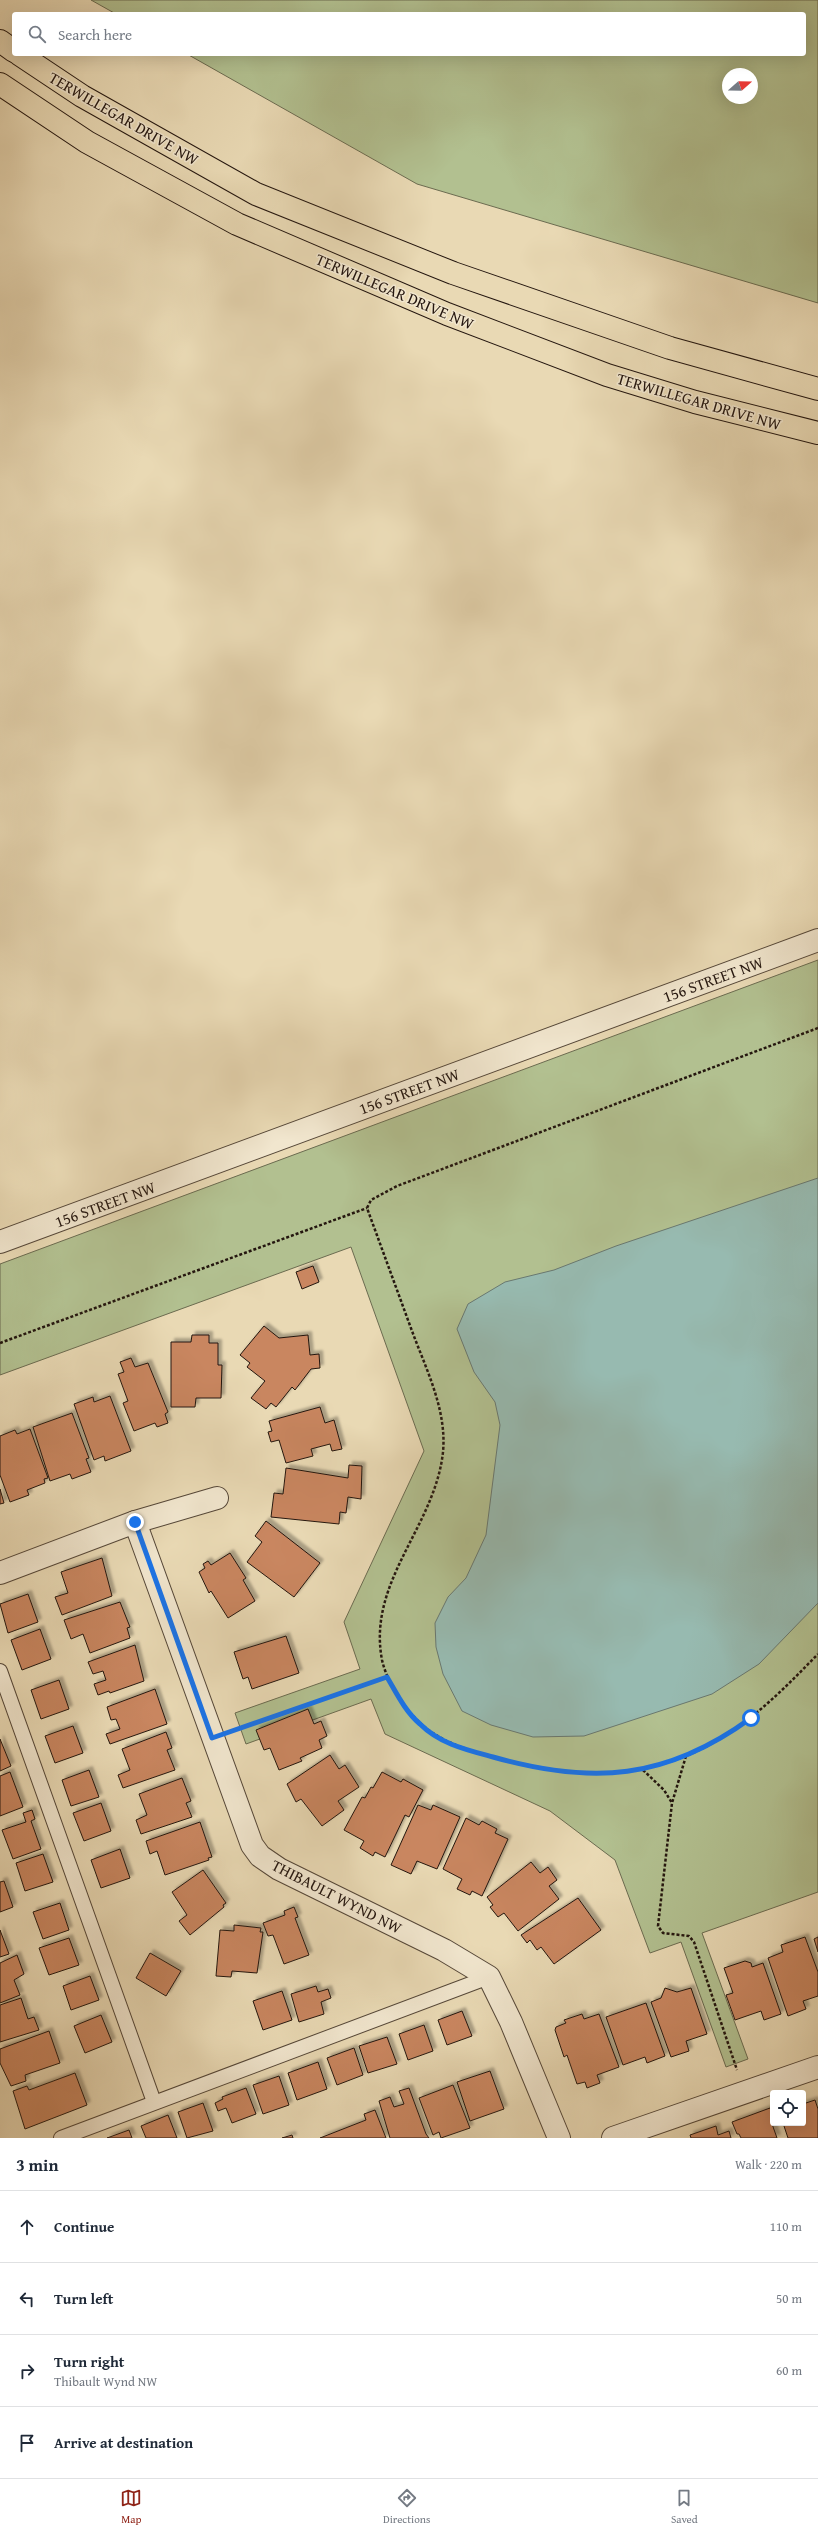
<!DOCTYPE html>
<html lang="en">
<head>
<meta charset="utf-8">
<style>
  :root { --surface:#fff; --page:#f2f2f3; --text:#1f2937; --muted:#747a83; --line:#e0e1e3; --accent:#8f2418 }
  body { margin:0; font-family:"Gentium Book Plus",serif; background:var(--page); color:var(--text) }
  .controls { position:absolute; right:12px; bottom:12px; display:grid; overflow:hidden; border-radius:4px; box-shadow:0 4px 16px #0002 }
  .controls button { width:36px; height:36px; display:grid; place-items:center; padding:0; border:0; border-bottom:1px solid var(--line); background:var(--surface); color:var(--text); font:20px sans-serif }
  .compass { position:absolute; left:722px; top:68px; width:36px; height:36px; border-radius:50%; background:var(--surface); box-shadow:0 4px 16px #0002; rotate:70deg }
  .stop { position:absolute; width:12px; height:12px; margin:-9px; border:3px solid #1a73e8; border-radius:50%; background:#fff }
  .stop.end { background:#1a73e8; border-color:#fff; box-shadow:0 1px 4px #0008 }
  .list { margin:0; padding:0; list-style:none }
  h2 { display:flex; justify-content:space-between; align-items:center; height:52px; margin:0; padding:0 16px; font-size:17px }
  h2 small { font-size:13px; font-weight:400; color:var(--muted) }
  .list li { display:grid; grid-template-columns:26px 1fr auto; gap:12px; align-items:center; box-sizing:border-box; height:72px; padding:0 16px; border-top:1px solid var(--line) }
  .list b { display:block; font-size:15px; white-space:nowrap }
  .list p { margin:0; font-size:13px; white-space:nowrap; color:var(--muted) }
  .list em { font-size:13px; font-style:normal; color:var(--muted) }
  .icon { flex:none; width:22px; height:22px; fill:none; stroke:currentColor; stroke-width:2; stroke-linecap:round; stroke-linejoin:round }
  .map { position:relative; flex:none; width:818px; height:2138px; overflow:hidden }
  .search { position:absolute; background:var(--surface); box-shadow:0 4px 16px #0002; left:12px; right:12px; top:12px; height:44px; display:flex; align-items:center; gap:10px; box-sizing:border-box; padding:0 14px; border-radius:4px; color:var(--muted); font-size:15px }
  .sheet { height:340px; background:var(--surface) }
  nav { display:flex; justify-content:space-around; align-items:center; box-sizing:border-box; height:56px; border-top:1px solid var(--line); background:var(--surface); font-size:11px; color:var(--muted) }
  nav a { display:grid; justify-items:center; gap:2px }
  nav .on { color:var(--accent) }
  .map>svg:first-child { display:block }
</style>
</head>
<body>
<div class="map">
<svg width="818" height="2138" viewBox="0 0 818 2138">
  <defs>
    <filter id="shadow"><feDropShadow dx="3.5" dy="-3.5" stdDeviation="1" flood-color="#0004"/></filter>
  </defs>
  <rect width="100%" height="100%" fill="#e9d9b4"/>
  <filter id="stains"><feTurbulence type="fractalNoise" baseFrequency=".005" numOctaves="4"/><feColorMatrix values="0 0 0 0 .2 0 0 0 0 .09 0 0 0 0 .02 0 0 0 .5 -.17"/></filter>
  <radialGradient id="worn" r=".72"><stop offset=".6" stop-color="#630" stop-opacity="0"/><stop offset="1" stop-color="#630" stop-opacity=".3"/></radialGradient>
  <g fill="#b2c090" stroke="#6b6b50" fill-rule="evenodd">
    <path d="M91,0h727v303l-401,-119 -230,-130h617v-40h-688zM728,74h24v24h-24z"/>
    <polygon points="818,960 818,1892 702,1933 748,2059 726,2067 681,1942 650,1953 615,1860 550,1811 385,1734 371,1699 246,1744 235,1713 360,1669 344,1622 424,1451 351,1247 0,1375 0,1264"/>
  </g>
  <polygon fill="#97bab0" stroke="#697870" points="818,1178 818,1603 759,1664 712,1694 584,1736 533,1737 491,1725 462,1711 443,1674 436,1647 435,1623 448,1597 466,1578 486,1535 500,1425 495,1402 474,1372 457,1329 468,1304 505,1282 554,1270 616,1246"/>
  <g fill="#c98661" stroke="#24160f" filter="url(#shadow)">
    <polygon points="313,1266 319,1282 302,1289 296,1272"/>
    <polygon points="264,1326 279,1338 308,1335 310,1355 319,1354 320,1368 311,1369 295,1390 292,1387 276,1407 271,1403 266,1409 251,1398 265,1381 247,1367 250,1363 240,1355"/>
    <polygon points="192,1335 209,1335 209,1343 218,1343 218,1365 222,1365 221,1398 196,1398 195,1407 171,1407 171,1342 191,1342"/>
    <polygon points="131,1358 135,1367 148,1363 168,1412 165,1414 168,1423 157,1427 155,1423 134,1431 123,1403 128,1401 118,1374 124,1372 120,1362"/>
    <polygon points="110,1396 131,1451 105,1461 104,1456 94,1460 74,1404 93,1397 94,1402"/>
    <polygon points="320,1407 325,1423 334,1420 342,1449 332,1451 330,1444 311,1449 313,1456 286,1463 279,1440 271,1442 268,1432 272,1431 269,1421"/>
    <polygon points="72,1413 89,1458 86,1459 91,1472 72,1479 70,1474 50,1481 33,1427"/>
    <polygon points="30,1429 48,1478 44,1479 45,1483 27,1490 29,1495 10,1502 0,1475 0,1436 15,1430 17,1434"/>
    <polygon points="349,1465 362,1466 361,1499 348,1497 346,1513 340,1512 339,1524 271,1517 274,1493 283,1494 286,1468 348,1478"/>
    <polygon points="0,1489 4,1503 0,1504"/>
    <polygon points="266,1521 320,1563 294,1597 247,1562 262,1542 255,1536"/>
    <polygon points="230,1553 246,1578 243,1580 255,1601 228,1618 211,1591 209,1593 199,1572 205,1568 203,1564 208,1561 211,1565"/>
    <polygon points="102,1558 112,1596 62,1615 55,1597 68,1593 61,1572"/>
    <polygon points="28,1594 38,1622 8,1633 0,1604"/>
    <polygon points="120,1602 130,1627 127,1628 130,1638 90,1653 83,1634 71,1639 64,1620"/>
    <polygon points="40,1629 51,1659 22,1670 11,1640"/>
    <polygon points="286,1636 299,1673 252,1689 248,1677 243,1679 234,1652"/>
    <polygon points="135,1645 144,1681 110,1693 109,1691 98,1695 94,1684 106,1680 103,1671 93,1674 88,1662"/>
    <polygon points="59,1680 69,1709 41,1719 31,1690"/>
    <polygon points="155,1689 167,1724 110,1744 106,1734 120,1729 116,1719 111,1720 107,1707"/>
    <polygon points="308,1709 314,1724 321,1721 327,1736 319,1740 322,1748 300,1758 302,1761 279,1770 270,1748 264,1750 256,1730"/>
    <polygon points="73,1726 83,1753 55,1763 45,1736"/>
    <polygon points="166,1732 172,1748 167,1750 175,1770 123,1788 118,1775 130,1770 122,1749"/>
    <polygon points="0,1739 11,1766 0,1771"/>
    <polygon points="330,1755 339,1769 345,1765 359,1787 338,1801 344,1810 322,1826 301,1799 296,1802 287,1784"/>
    <polygon points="89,1770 99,1797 71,1806 62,1780"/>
    <polygon points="10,1772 23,1807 0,1816 0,1776"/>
    <polygon points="382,1772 401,1782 403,1779 423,1790 409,1817 405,1815 385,1857 375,1852 373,1856 360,1848 364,1841 344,1830 362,1797 365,1798 371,1787 373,1788"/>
    <polygon points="182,1778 191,1801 186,1803 192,1817 141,1834 136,1820 147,1815 139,1794"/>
    <polygon points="101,1803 111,1831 84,1841 73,1813"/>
    <polygon points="418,1805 431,1810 433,1805 460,1817 437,1869 417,1861 411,1874 391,1865"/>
    <polygon points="32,1810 35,1819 31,1821 41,1849 13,1859 2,1830 26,1822 23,1813"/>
    <polygon points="466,1818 479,1825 482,1821 497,1829 495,1833 508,1839 482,1896 472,1891 470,1895 457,1889 462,1879 443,1869"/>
    <polygon points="200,1822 212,1857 208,1858 209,1860 165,1875 157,1851 150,1854 146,1841"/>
    <polygon points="120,1849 130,1878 101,1888 91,1860"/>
    <polygon points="43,1854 53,1882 25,1891 16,1863"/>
    <polygon points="531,1862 540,1873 548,1867 557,1880 549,1886 559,1899 518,1931 504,1913 498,1917 490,1907 493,1905 487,1897"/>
    <polygon points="203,1870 226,1903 223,1905 224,1907 190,1935 179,1921 187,1915 172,1892"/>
    <polygon points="4,1881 13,1907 0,1912 0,1882"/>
    <polygon points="578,1898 601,1930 554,1964 541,1947 537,1950 530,1940 527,1943 521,1935"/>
    <polygon points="60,1903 69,1930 43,1939 33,1912"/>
    <polygon points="294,1907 298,1917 295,1918 309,1955 284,1964 273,1935 268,1936 263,1923 285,1915 284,1911"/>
    <polygon points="234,1925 261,1928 260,1932 263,1932 257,1973 232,1971 231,1977 216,1976 220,1930 234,1931"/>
    <polygon points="0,1930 9,1954 0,1957"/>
    <polygon points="805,1937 818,1972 818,1996 803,2001 806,2009 788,2016 768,1958 783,1952 781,1945"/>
    <polygon points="818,1937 818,1952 814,1939"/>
    <polygon points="69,1938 79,1965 49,1975 39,1948"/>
    <polygon points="150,1953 181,1971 166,1996 136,1978"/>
    <polygon points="17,1955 24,1974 14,1980 20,1995 0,2003 0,1963"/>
    <polygon points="745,1961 751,1963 752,1967 763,1963 781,2014 764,2020 761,2011 735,2020 726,1995 733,1993 724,1968"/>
    <polygon points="90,1976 99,2000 71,2010 63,1986"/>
    <polygon points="316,1986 318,1992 328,1989 331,1998 321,2002 324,2014 299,2022 291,1994"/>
    <polygon points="665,1988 677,1992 691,1988 707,2034 686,2041 689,2051 671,2057 651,2002 661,1998"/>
    <polygon points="282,1991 292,2020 263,2030 253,2001"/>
    <polygon points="21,1998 28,2019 34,2017 39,2030 0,2042 0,2005"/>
    <polygon points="646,2003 665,2056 647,2063 645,2057 623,2065 606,2017"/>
    <polygon points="462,2011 472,2036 447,2045 438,2020"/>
    <polygon points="582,2014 584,2019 599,2014 619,2067 597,2075 600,2083 587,2088 585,2082 577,2084 567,2055 564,2057 555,2030 556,2027 566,2023 564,2020"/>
    <polygon points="101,2015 112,2042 85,2053 74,2026"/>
    <polygon points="424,2025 433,2051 408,2060 399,2034"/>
    <polygon points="49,2031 60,2063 25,2075 26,2081 11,2086 0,2063 0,2049"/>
    <polygon points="387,2037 397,2064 368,2073 359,2046"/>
    <polygon points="354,2048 363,2075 337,2085 327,2058"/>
    <polygon points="318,2062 327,2089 297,2100 288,2073"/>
    <polygon points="490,2071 504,2109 470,2121 457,2082"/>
    <polygon points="75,2073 87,2105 25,2129 13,2091 27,2086 29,2090"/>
    <polygon points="279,2076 289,2105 263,2114 253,2085"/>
    <polygon points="453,2085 470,2128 441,2138 439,2132 433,2135 419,2098"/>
    <polygon points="246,2088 256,2114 232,2123 226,2108 218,2111 215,2103 223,2099 222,2097"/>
    <polygon points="409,2088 426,2134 429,2138 390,2138 379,2101 390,2097 394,2107 404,2104 399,2091"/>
    <polygon points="815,2100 818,2109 818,2138 788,2138 783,2123 803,2123 803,2104"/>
    <polygon points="203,2103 213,2131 187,2138 178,2112"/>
    <polygon points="770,2108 773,2115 771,2121 777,2138 741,2138 739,2134 737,2134 732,2122"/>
    <polygon points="375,2110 386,2138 320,2138 366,2120 364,2114"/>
    <polygon points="168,2115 177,2138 146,2138 141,2126"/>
    <polygon points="716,2126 718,2135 729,2131 731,2138 691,2138 690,2135"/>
    <polygon points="129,2130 132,2138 107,2138"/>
    <polygon points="292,2135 293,2138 282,2138"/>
  </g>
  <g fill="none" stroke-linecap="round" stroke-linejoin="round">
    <defs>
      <g id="service">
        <polyline points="0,1671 154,2102"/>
        <polyline points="61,2138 489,1977"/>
      </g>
      <g id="minor">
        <polyline points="0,1242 818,940"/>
        <polyline points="135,1522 217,1498"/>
        <polyline points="0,1573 135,1522 252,1845 260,1856 279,1869 444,1950 489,1977 511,2022 559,2138"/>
        <polyline points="613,2138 818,2067"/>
      </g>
      <g id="primary">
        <polyline points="0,41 14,51"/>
        <polyline points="19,54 82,96 256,194 453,273 670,348 818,389"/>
        <polyline points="0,84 87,142 237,224 447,314 607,375 695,402 818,433"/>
      </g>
    </defs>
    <use href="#service" stroke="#554738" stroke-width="16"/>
    <use href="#minor" stroke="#554738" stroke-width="24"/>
    <use href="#primary" stroke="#24160f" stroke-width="24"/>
    <g stroke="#24160f" stroke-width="2.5" stroke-dasharray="3 2" stroke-linecap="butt">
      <path d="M818,1028l-421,158 -26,14 -4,8c15,41 30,82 45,123 14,38 35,79 31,121 -8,75 -76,129 -61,208 3,13 9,25 16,36 26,41 55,50 99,62 64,18 128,23 191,-3 53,-22 91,-61 130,-101"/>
      <polyline points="0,1343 367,1208"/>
      <polyline points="235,1730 387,1677"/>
      <polyline points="686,1756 672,1803 658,1926 663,1933 689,1936 694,1942 737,2070"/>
      <polyline points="643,1770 664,1790 672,1803"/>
    </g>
    <use href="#service" stroke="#f1e6ce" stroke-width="14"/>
    <use href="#minor" stroke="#f1e6ce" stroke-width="22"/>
    <use href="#primary" stroke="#e9d9b4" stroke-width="22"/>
  </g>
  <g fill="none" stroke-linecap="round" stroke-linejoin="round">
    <path stroke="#1a73e8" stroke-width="5" d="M135,1522l77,216 175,-61c10,17 18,34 33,47 20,20 47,26 73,33 99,28 173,23 258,-39"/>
  </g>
  <g text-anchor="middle" stroke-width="3" stroke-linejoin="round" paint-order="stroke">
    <g font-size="16" fill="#24160f" stroke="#f1e6ce">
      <text transform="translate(124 118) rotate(30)" y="6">TERWILLEGAR DRIVE NW</text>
      <text transform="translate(395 291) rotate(23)" y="6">TERWILLEGAR DRIVE NW</text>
      <text transform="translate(699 401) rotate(16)" y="6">TERWILLEGAR DRIVE NW</text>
      <text transform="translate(713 979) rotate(-20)" y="6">156 STREET NW</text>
      <text transform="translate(409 1091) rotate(-20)" y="6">156 STREET NW</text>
      <text transform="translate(105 1204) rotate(-20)" y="6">156 STREET NW</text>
      <text transform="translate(337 1896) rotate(27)" y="6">THIBAULT WYND NW</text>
    </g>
  </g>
  <rect width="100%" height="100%" filter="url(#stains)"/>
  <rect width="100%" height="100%" fill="url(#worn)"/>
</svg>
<div class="controls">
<button><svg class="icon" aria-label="locate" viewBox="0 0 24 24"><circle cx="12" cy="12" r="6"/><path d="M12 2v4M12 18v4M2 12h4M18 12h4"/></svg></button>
</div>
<svg class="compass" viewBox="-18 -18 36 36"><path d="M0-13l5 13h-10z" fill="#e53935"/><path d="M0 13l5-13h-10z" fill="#747a83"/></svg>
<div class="stop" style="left:751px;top:1718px"></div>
<div class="stop end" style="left:135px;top:1522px"></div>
<div class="search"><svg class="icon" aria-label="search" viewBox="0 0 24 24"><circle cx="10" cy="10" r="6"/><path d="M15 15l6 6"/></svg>Search here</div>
</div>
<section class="sheet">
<h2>3 min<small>Walk · 220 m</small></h2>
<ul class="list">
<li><svg class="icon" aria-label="ahead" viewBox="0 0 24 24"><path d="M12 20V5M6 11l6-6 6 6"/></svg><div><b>Continue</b></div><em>110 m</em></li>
<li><svg class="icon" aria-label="left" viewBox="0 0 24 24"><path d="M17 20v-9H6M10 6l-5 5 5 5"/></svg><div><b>Turn left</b></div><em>50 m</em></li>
<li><svg class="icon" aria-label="right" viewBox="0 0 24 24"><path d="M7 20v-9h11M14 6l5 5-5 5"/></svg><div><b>Turn right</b><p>Thibault Wynd NW</p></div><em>60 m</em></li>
<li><svg class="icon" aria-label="arrive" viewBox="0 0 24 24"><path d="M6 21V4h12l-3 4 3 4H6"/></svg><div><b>Arrive at destination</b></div></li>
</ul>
</section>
<nav>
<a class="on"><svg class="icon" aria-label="map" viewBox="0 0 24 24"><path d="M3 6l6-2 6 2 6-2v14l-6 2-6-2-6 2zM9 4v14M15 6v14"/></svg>Map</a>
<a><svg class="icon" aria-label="directions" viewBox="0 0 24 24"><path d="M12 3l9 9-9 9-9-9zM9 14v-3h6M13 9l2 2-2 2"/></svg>Directions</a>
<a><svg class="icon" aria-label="saved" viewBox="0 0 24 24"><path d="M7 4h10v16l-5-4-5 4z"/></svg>Saved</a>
</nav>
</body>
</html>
